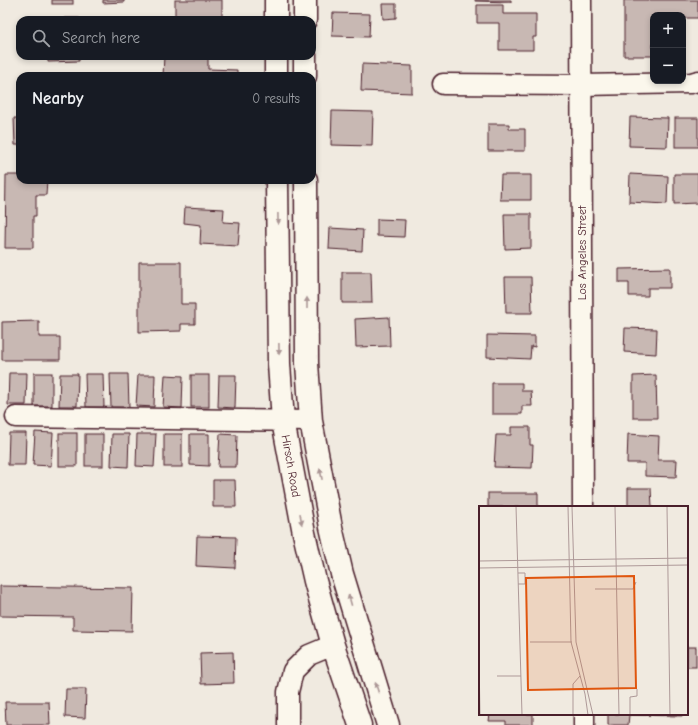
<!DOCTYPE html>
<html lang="en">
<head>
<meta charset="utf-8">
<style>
  :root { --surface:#171b24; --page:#242831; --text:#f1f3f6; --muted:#9ea1a6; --line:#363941 }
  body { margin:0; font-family:"Comic Neue",sans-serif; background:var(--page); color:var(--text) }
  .controls { position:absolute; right:12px; top:12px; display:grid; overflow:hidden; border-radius:8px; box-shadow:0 2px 6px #0003 }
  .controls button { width:36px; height:36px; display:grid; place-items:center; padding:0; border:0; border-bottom:1px solid var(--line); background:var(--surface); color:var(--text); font:20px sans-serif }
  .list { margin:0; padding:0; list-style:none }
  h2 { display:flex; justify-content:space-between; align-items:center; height:52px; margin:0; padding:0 16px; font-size:17px }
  h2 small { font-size:13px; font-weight:400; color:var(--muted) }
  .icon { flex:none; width:22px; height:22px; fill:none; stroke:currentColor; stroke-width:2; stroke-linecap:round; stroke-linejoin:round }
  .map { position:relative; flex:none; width:698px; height:725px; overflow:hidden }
  .search { position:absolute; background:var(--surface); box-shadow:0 2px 6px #0003; left:16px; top:16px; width:300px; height:44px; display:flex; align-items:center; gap:10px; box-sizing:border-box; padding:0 14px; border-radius:12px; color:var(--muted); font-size:15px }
  .panel { position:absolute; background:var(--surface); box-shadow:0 2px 6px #0003; left:16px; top:72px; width:300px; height:112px; border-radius:12px }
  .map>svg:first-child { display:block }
</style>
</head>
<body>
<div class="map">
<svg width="698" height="725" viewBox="0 0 698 725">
  <rect width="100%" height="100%" fill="#f0eae0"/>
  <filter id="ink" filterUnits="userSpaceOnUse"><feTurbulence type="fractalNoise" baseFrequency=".025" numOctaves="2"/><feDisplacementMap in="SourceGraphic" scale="8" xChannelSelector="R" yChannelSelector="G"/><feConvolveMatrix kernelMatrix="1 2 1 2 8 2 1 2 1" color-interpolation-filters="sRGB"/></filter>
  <g filter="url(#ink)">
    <g fill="#c8b8b3" stroke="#4a1f2b">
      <rect x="52" y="0" width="21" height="4"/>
      <polygon points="103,0 124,0 124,2 103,3"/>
      <rect x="175" y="0" width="47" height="20"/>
      <polygon points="475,0 511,0 511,2 475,1"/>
      <polygon points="624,0 698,0 698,18 683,18 683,15 653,15 653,56 624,56"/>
      <polygon points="382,4 396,4 396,18 383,19"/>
      <polygon points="477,5 503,5 503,14 536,14 536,37 533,37 533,50 499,50 499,23 477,23"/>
      <polygon points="333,13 370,14 369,37 332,36"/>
      <rect x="65" y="18" width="14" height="2"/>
      <polygon points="48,56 79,56 79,61 48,62"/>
      <polygon points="164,56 208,57 208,69 237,70 237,76 163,76"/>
      <polygon points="362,64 412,66 412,93 361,91"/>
      <polygon points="332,111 373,112 372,146 331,145"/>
      <polygon points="630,117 668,118 667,147 629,146"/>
      <polygon points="14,118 20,118 20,145 15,145"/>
      <rect x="675" y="118" width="23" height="29"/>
      <polygon points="488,124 509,124 509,129 525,129 525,151 488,151"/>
      <polygon points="630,174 668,176 667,204 629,202"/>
      <polygon points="674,174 698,174 698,203 674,204"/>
      <polygon points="6,175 20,175 20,180 47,180 46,195 36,195 36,216 33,216 33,248 5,248"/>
      <polygon points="501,175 531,175 531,200 500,200"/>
      <polygon points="185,207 224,209 223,222 240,223 238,246 200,244 201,225 184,223"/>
      <polygon points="504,214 531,214 531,248 505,249"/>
      <polygon points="377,219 405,220 404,237 377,236"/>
      <polygon points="330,228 363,230 362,251 329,249"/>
      <polygon points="139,262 181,262 181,304 195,304 195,324 181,324 181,331 139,332"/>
      <polygon points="670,268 670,288 648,288 648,296 629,296 629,283 619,283 619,269"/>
      <polygon points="342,272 371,272 372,303 342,303"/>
      <polygon points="505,277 531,277 532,313 506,313"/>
      <polygon points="389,317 390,346 356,347 355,319"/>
      <polygon points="39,321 39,337 60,337 60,360 2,360 2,322"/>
      <polygon points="625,328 657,329 656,354 624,352"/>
      <polygon points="487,335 535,336 535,347 531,346 530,359 487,357"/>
      <polygon points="9,373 27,373 26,405 8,405"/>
      <rect x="34" y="373" width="18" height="33"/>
      <polygon points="60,374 78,374 77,406 59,406"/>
      <polygon points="85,374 103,374 104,407 86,407"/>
      <polygon points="110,374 128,374 129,407 111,407"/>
      <polygon points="138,375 155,375 154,407 136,406"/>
      <polygon points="165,375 183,376 182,408 163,407"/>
      <rect x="191" y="375" width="18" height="32"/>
      <polygon points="219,375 236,375 235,408 218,407"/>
      <polygon points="656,375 657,418 633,418 633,376"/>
      <polygon points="492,383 522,383 522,391 531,391 532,406 522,406 522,414 492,414"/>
      <polygon points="511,427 530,427 530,445 533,445 532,468 494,467 496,435 511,435"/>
      <polygon points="35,432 53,433 51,466 33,465"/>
      <polygon points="9,433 26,433 25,465 8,465"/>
      <rect x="59" y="433" width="18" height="33"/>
      <rect x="85" y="434" width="18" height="32"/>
      <polygon points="112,434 129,434 128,467 111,466"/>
      <polygon points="137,434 156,434 154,467 136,466"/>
      <rect x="164" y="434" width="18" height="33"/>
      <polygon points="190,434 209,434 209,466 190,465"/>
      <polygon points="220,434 237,435 236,467 218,467"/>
      <polygon points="628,434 659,436 658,460 677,460 676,477 645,476 645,463 627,463"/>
      <polygon points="213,480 235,480 236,507 213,507"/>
      <polygon points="628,488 651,488 652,507 628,507"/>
      <rect x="488" y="493" width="50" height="14"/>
      <polygon points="197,536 236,537 235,568 196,566"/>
      <polygon points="0,586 133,588 132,631 73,630 73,617 0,616"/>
      <rect x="687" y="647" width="9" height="20"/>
      <polygon points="233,652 234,683 201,684 200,653"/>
      <polygon points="66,689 86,689 85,718 65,717"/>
      <polygon points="5,702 49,702 50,725 6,725"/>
      <polygon points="490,714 533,714 533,725 506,725 506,721 489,721"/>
      <polygon points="608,714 683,714 682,716 629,715 628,725 608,725"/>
    </g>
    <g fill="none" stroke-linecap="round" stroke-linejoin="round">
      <defs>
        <g id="minor">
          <polyline points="581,0 583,507"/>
          <polyline points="443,84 582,85 691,83 698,81"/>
          <polyline points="16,417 311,421"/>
          <polyline points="584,714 584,725"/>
          <polyline points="288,725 288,692 293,671 309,655 333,645"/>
        </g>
        <g id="major">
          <polyline points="276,0 276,20"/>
          <polyline points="305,0 305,20"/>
          <polyline points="276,56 276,76"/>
          <polyline points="305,56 305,76"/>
          <polyline points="277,180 279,364 283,421 304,533 315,581 333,645 360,725"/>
          <polyline points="306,180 307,363 311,421 331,527 342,574 388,725"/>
        </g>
      </defs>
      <use href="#minor" stroke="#4a1f2b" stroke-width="23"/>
      <use href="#major" stroke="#4a1f2b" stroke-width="25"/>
      <use href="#minor" stroke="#fbf7ec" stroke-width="20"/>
      <use href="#major" stroke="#fbf7ec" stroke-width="22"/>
    </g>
    <defs><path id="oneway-solid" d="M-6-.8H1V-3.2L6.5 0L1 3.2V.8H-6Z"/></defs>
    <g fill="#ab9695">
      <use href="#oneway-solid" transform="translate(278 219) rotate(89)"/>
      <use href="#oneway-solid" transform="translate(307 303) rotate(-90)"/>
      <use href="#oneway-solid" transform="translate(279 349) rotate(89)"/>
      <use href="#oneway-solid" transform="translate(321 474) rotate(-101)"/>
      <use href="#oneway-solid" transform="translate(301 519) rotate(80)"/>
      <use href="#oneway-solid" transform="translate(350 600) rotate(-106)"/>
      <use href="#oneway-solid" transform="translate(377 688) rotate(-108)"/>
    </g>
  </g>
  <g text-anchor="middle" stroke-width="3.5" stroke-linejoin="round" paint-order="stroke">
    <g font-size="12" fill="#4a1f2b" stroke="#fbf7ec">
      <text transform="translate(582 253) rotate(-90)" y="4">Los Angeles Street</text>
      <text transform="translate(291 466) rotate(80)" y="4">Hirsch Road</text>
    </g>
  </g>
  <g transform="translate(479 506)">
    <rect width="209" height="209" fill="#f0eae0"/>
    <path fill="none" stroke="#ae9998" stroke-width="1" d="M37,0l6,209M89,0l3,136 14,52 3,21M93,0l4,136 17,73M136,0l4,209M188,0l3,209M0,55l209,-3M0,62l209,-3M39,67h7v11h-7M116,83h38l3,-7M51,136h42M0,154l1,55M18,170h24M94,209v-31l7,-8M151,209v-18l7,-1v-7"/>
    <path fill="#e0560e" fill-opacity="0.15" stroke="#e0560e" stroke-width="2" d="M155,70l2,112 -108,2 -2,-112z"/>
    <rect width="209" height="209" fill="none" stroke="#4a1f2b" stroke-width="2"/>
  </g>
</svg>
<div class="controls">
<button>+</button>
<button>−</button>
</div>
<div class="search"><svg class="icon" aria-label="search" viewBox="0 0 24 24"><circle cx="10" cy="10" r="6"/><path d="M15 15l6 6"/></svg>Search here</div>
<section class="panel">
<h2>Nearby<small>0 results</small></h2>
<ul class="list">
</ul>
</section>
</div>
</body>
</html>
